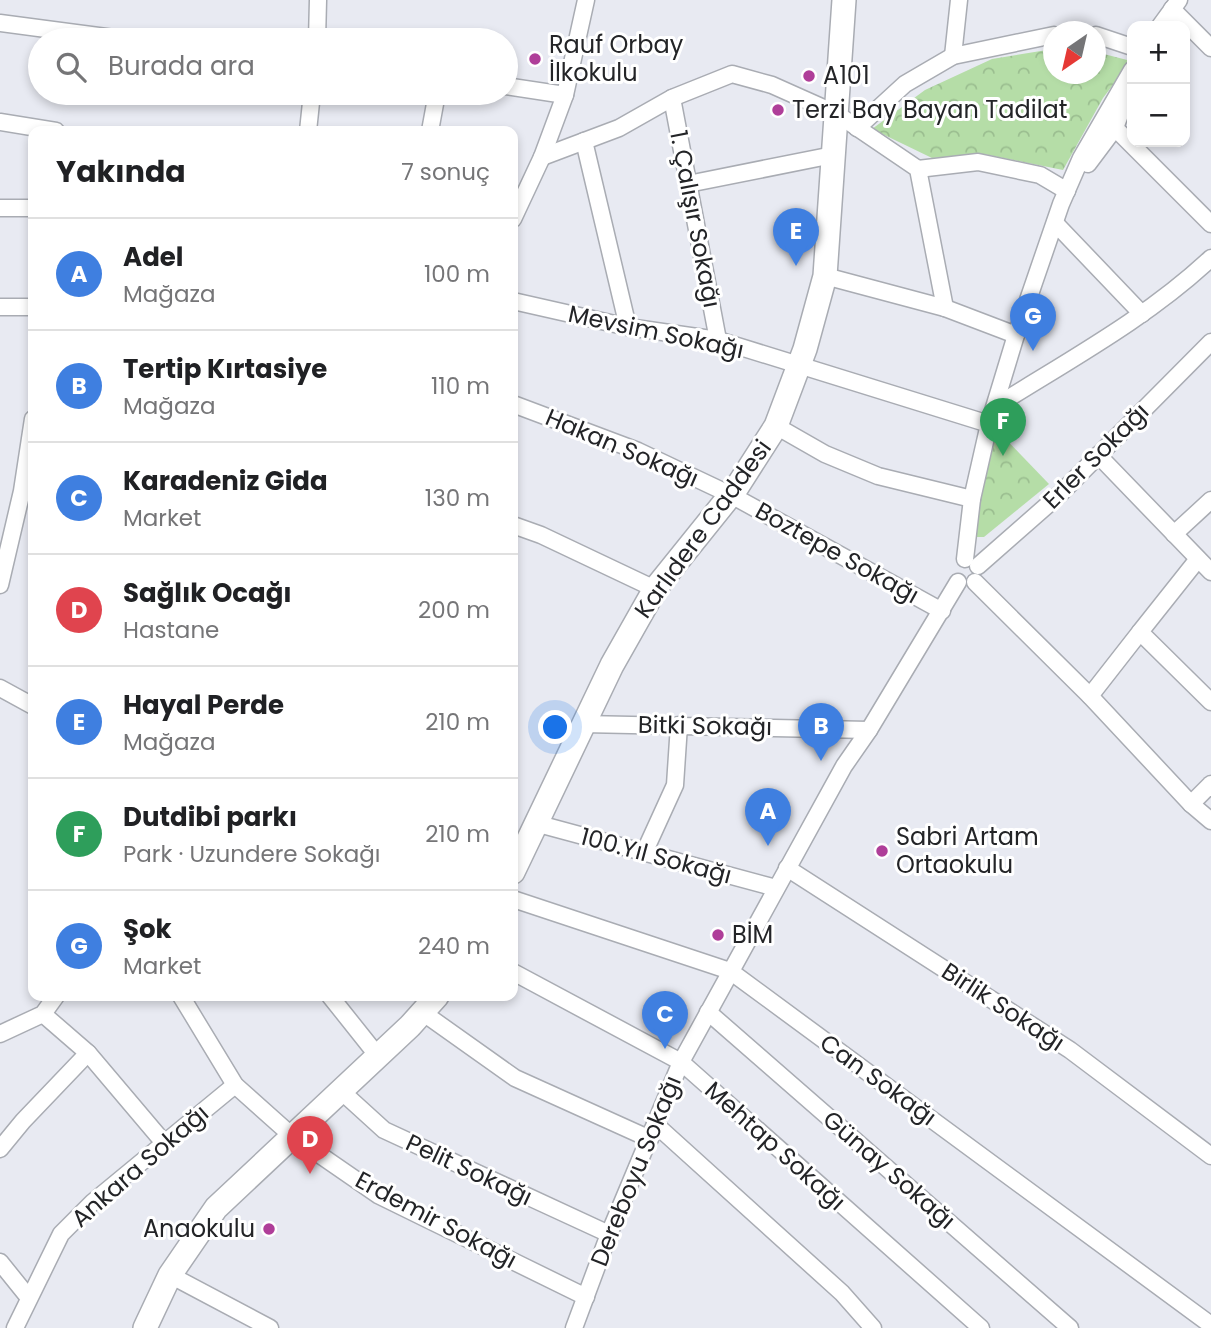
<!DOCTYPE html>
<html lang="tr">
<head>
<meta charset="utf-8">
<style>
  :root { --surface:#fff; --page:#f6f6f6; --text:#202124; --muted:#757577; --line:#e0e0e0; --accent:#af3e99 }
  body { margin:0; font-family:Poppins,sans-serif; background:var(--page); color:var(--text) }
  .controls { position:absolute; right:21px; top:21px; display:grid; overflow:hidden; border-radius:14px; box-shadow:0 4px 10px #0003 }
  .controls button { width:63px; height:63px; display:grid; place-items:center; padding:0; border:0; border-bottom:2px solid var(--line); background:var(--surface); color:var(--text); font:35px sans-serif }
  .compass { position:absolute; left:1043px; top:21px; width:63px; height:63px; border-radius:50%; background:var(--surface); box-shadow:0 4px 10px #0003; rotate:214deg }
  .you { position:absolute; left:556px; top:728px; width:24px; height:24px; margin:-18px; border:5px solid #fff; border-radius:50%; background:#1a73e8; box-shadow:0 0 0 10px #1a73e833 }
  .badge { display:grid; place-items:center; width:46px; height:46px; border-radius:50%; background:var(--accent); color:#fff; font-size:23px; font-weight:700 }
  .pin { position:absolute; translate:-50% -58px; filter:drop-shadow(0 2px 4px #0008) }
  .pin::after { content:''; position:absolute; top:37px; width:24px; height:21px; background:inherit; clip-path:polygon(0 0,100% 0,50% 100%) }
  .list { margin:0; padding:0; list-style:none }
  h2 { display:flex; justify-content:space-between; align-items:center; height:91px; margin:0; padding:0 28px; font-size:30px }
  h2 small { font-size:23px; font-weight:400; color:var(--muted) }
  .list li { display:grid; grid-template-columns:46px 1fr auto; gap:21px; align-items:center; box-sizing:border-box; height:112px; padding:0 28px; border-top:2px solid var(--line) }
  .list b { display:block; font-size:26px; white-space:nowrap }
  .list p { margin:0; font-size:23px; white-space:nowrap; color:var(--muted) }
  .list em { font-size:23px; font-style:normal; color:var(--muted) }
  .icon { flex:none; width:38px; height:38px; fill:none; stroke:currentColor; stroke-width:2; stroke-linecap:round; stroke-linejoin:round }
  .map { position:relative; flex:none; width:1211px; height:1328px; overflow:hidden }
  .search { position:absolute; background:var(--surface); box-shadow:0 4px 10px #0003; left:28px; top:28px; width:490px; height:77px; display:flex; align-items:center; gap:18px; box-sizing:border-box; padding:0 24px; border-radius:38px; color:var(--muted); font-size:26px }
  .panel { position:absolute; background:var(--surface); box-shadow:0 4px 10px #0003; left:28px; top:126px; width:490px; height:875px; border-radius:14px }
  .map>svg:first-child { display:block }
</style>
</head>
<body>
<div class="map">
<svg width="1211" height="1328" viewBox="0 0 1211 1328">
  <defs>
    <pattern id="forest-crowns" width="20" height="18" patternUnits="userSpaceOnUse" patternTransform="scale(1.75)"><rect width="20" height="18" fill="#b5dda7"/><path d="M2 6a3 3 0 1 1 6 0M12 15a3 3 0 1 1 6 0" fill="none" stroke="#9bbe90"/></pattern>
  </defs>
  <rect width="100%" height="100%" fill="#e8eaf2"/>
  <g fill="url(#forest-crowns)">
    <polygon points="1053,49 1054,74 1096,74 1096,52 1131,61 1103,98 1063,170 984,154 932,158 872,129 925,90 992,59"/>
    <polygon points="995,428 1049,484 984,537 969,537"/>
  </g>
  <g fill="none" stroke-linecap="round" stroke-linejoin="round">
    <defs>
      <g id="street">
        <polyline points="1172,9 1211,48"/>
        <polyline points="0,23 129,40"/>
        <polyline points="1160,26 1179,0"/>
        <polyline points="1096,35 1132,47"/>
        <polyline points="317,40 318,0"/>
        <polyline points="953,56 959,0"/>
        <polyline points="506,86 565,95"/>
        <polyline points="672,98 718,340"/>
        <polyline points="0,122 56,131"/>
        <polyline points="857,128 905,84 953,56 1054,35"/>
        <polyline points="1115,128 1211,224"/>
        <polyline points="308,131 312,93"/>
        <polyline points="430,131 437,93"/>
        <polyline points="584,141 628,327"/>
        <polyline points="542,157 619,128 672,98 732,74 772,85 837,114 918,169 945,308"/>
        <polyline points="1088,164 1115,128 1129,90"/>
        <polyline points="918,169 978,162 1040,175 1067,191"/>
        <polyline points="688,184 833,155"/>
        <polyline points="0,208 33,208"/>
        <polyline points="513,219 542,157 565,95 586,0"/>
        <polyline points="1055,223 1142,314"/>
        <polyline points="825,276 945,308 1016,335"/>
        <polyline points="513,301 628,327 718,340 989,424"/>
        <polyline points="0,307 33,307"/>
        <polyline points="513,404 638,451 731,495 942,611"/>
        <path d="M996,406c73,-46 151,-88 215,-148"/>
        <polyline points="776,426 825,454 878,476 972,499"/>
        <polyline points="1098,455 1211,572"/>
        <polyline points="513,525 541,535 655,589"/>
        <polyline points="1174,534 1211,500"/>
        <polyline points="965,559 972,499 989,424 1016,335 1061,204 1081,158 1132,70"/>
        <polyline points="1198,559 1140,632 1211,702"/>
        <polyline points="978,566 1060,494 1211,342"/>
        <polyline points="975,582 1090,696 1191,804 1211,821"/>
        <polyline points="0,585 22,491 33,419"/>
        <polyline points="0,688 33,706"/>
        <polyline points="1090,696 1140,632"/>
        <polyline points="583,724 869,730"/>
        <polyline points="1191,804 1211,784"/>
        <polyline points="535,823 776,888"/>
        <polyline points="644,853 675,785 679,725"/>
        <polyline points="787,868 1070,1050 1211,1156"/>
        <polyline points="513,899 730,971 1211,1325"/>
        <polyline points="513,972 681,1062 981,1328"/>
        <polyline points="181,996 235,1085 291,1135 378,1195 586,1297"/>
        <polyline points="330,996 377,1055"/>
        <polyline points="422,1012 515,1078 650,1139"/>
        <polyline points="708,1012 1070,1328"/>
        <polyline points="43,1014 88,1053 165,1144"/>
        <polyline points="0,1034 43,1014 56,996"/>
        <polyline points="340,1090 384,1130 609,1234"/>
        <polyline points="655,1124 842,1293 873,1328"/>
        <polyline points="0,1149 23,1121 88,1053"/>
        <polyline points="0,1262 29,1298"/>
        <polyline points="170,1275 270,1328"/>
        <polyline points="15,1328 61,1234 93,1202 235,1085"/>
        <polyline points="574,1328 609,1234 681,1062 844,766 869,730 958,582"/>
      </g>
      <g id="secondary">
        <polyline points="513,872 612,665 655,589 737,487 776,426 805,349 825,276 844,0"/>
        <polyline points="145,1328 170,1275 216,1208 410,1026 437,996"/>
      </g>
    </defs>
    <use href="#street" stroke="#a9acb3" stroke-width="19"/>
    <use href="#secondary" stroke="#a9acb3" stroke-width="26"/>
    <use href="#street" stroke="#fff" stroke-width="16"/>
    <use href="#secondary" stroke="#fff" stroke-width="23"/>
  </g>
  <g fill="#af3e99" stroke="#fff" stroke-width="2.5">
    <circle cx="535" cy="59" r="7"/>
    <circle cx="809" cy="76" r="7"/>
    <circle cx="778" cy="110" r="7"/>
    <circle cx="882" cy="851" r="7"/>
    <circle cx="718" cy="935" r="7"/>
    <circle cx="269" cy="1229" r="7"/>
  </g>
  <g text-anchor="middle" stroke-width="6" stroke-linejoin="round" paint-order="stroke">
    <g font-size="24" fill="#232427" stroke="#fff" text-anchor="start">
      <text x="549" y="53">Rauf Orbay<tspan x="549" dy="28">İlkokulu</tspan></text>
      <text x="823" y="84">A101</text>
      <text x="792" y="118">Terzi Bay Bayan Tadilat</text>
      <text x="896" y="845">Sabri Artam<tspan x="896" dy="28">Ortaokulu</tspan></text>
      <text x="732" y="943">BİM</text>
      <text x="255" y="1237" text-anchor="end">Anaokulu</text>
    </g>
    <g font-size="24" fill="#232427" stroke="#fff">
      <text transform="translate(695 219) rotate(79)" y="8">1. Çalışır Sokağı</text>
      <text transform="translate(656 332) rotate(12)" y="8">Mevsim Sokağı</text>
      <text transform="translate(622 448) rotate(23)" y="8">Hakan Sokağı</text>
      <text transform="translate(1096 456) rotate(-45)" y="8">Erler Sokağı</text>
      <text transform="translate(703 529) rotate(-54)" y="8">Karlıdere Caddesi</text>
      <text transform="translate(837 553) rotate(29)" y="8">Boztepe Sokağı</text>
      <text transform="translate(705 726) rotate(1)" y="8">Bitki Sokağı</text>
      <text transform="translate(656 856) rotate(15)" y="8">100.Yıl Sokağı</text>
      <text transform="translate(1003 1007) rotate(33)" y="8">Birlik Sokağı</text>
      <text transform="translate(878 1080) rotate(36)" y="8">Can Sokağı</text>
      <text transform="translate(775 1146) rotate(42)" y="8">Mehtap Sokağı</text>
      <text transform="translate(140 1166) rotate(-41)" y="8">Ankara Sokağı</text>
      <text transform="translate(469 1170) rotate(25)" y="8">Pelit Sokağı</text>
      <text transform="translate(889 1170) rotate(41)" y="8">Günay Sokağı</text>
      <text transform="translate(636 1171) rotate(-68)" y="8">Dereboyu Sokağı</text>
      <text transform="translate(436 1220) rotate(28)" y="8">Erdemir Sokağı</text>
    </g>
  </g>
</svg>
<div class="controls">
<button>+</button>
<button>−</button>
</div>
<svg class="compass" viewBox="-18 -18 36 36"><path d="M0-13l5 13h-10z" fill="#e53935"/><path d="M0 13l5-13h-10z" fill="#757577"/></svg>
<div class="you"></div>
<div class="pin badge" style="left:768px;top:846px;background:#3f7fe0">A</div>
<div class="pin badge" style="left:821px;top:761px;background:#3f7fe0">B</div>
<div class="pin badge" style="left:665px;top:1049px;background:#3f7fe0">C</div>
<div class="pin badge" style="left:310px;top:1174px;background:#e0444e">D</div>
<div class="pin badge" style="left:796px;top:266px;background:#3f7fe0">E</div>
<div class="pin badge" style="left:1003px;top:456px;background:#2e9e5b">F</div>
<div class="pin badge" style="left:1033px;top:351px;background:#3f7fe0">G</div>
<div class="search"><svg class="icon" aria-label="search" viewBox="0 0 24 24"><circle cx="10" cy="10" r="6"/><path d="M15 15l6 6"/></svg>Burada ara</div>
<section class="panel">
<h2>Yakında<small>7 sonuç</small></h2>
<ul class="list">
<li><span class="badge" style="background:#3f7fe0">A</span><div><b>Adel</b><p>Mağaza</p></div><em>100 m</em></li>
<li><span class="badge" style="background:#3f7fe0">B</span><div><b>Tertip Kırtasiye</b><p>Mağaza</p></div><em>110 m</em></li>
<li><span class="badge" style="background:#3f7fe0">C</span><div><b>Karadeniz Gida</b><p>Market</p></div><em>130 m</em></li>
<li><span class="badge" style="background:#e0444e">D</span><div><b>Sağlık Ocağı</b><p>Hastane</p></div><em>200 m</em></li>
<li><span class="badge" style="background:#3f7fe0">E</span><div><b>Hayal Perde</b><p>Mağaza</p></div><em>210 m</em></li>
<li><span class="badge" style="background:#2e9e5b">F</span><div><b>Dutdibi parkı</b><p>Park · Uzundere Sokağı</p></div><em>210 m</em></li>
<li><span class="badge" style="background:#3f7fe0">G</span><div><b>Şok</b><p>Market</p></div><em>240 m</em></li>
</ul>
</section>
</div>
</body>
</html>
